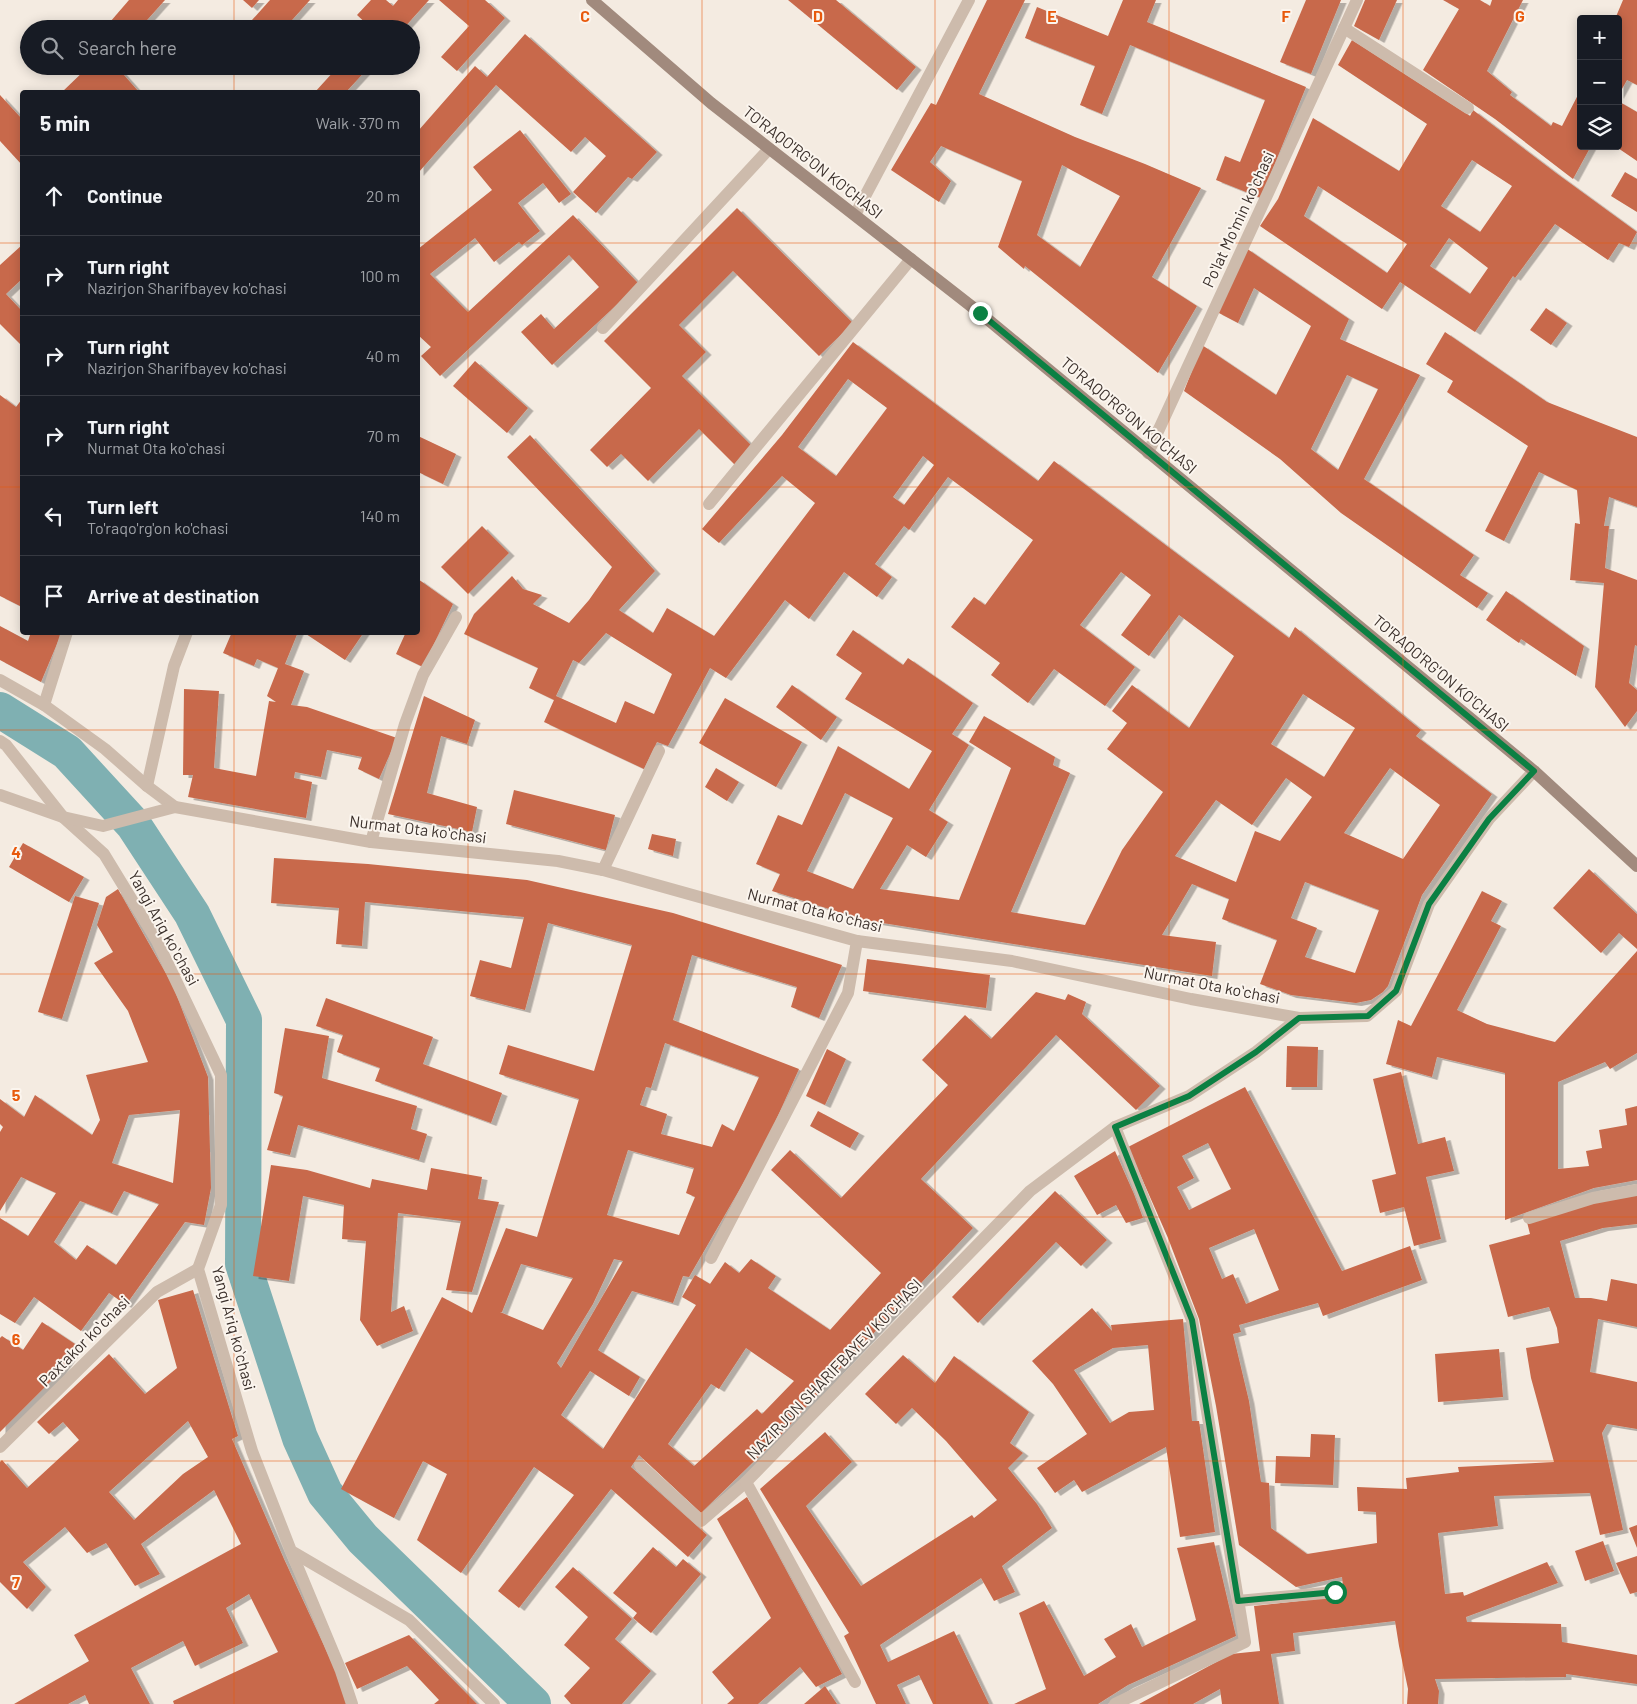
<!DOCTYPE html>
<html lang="en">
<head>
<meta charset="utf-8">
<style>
  :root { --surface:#171b24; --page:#20242c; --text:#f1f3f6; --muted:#9ea1a6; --line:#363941 }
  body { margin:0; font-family:Barlow,sans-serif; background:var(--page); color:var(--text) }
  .controls { position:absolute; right:15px; top:15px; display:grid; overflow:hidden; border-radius:5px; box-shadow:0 2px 12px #0003 }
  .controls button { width:45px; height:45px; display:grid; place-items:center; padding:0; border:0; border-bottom:1px solid var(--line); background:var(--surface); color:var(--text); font:25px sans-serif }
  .stop { position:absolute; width:15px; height:15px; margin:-11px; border:4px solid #0b8043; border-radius:50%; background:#fff }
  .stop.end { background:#0b8043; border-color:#fff; box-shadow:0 1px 5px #0008 }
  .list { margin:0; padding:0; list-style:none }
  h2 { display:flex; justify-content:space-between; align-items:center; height:65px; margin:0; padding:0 20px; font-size:21px }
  h2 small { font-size:16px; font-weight:400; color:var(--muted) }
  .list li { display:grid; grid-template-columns:32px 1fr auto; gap:15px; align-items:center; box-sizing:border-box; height:80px; padding:0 20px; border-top:1px solid var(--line) }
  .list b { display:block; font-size:19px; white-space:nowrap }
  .list p { margin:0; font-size:16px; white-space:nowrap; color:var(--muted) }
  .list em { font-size:16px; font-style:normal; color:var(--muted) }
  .icon { flex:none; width:28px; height:28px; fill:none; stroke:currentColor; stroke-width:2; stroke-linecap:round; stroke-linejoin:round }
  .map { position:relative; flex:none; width:1637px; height:1704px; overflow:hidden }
  .search { position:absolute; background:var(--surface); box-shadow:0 2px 12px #0003; left:20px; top:20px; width:400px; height:55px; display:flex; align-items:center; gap:12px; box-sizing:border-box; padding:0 18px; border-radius:28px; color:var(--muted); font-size:19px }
  .panel { position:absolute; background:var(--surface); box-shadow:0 2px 12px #0003; left:20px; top:90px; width:400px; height:545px; border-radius:5px }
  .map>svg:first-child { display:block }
</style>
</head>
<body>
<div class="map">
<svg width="1637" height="1704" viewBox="0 0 1637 1704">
  <defs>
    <filter id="shadow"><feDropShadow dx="5.5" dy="3" stdDeviation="0" flood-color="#0004"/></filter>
  </defs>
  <rect width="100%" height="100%" fill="#f4ebe1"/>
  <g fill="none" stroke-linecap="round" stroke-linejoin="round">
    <polyline stroke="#7fb0b2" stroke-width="36" points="0,710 67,752 133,824 192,914 244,1020 243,1264 300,1438 325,1493 363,1539 533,1704"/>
  </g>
  <g fill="#c8694b" fill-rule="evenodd" filter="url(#shadow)">
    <polygon points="129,0 165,0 139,29 104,29"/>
    <polygon points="243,0 259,0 252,8"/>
    <polygon points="270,0 310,0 284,29 244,29"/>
    <polygon points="371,0 386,0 393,6 398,0 429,0 403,29 372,29 357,15"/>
    <polygon points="439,0 485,0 505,18 457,71 441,57 469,26"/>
    <polygon points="788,0 836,0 916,67 897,90"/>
    <path d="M987,0h38l-46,94 96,43 70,27 56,24 -49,89 45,29 -39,67 -133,-107 -1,3 -26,-22 24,-66 -81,-35 -11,16 21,19 -12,21 -48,-32 40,-67 5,2zM1062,165l58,31 -40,71 -43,-32z"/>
    <polygon points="1123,0 1156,0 1147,22 1306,87 1261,198 1216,180 1225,156 1240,162 1265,100 1130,45 1102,114 1080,105 1095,66 1025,38 1037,7 1108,36"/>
    <polygon points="1306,0 1341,0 1311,74 1280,62"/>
    <polygon points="1365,0 1397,0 1379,40 1354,26"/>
    <polygon points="1443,0 1480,0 1490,6 1492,0 1523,0 1487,71 1512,92 1510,95 1551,126 1553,122 1562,126 1581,89 1581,146 1591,146 1573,179 1495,119 1423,70 1459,9"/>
    <polygon points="1623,0 1637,0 1637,85 1627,80 1618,96 1618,19 1615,19"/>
    <polygon points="525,34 657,152 632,179 628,177 596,213 573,192 606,156 585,137 571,152 496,85 418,173 418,131 475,66 487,77"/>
    <path d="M1352,40l118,76 3,-6 83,63 81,59 -8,15 -10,-4 -11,17 -53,-36 -40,54 -2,-2 -38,56 -75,-50 -18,27 -122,-83 18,-27 35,-81 86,53 28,-47 -89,-59zM1472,160l40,26 -32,46 -39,-26zM1318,186l89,58 -20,29 -83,-57zM1449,238l39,30 -18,26 -40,-28z"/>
    <polygon points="85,66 116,66 139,92 62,92 87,68"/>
    <polygon points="332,66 370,66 346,92 315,92 335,70"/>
    <polygon points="0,95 22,119 22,165 0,141"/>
    <polygon points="1618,101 1637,112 1637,161 1615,146 1618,146"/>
    <polygon points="520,130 571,194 559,203 543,183 518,203 540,231 522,245 519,242 494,262 475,238 430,274 468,312 573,215 639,284 552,365 521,332 541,314 554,329 599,287 569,255 440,376 421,356 431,347 418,335 418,249 492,190 473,167"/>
    <polygon points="1625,172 1637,179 1637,212 1611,196"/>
    <polygon points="737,208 853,323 819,356 733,271 679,325 706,352 682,376 753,447 735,465 699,429 648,481 621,454 607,467 590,450 651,388 604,341"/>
    <polygon points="22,245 22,279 6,294 22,311 22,346 0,324 0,265"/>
    <path d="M1246,248l103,71 -9,20 80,36 -56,104 110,76 -14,20 28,18 -11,15 -136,-95 -61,-54 -96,-68 18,-46 74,50 35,-69 -57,-38 -16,35 -21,-11zM1347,375l31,14 -40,81 -27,-21z"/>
    <polygon points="1546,308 1567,323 1551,345 1530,330"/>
    <polygon points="1445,332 1547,402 1637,437 1637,507 1609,497 1604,526 1609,526 1605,568 1637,580 1637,646 1635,645 1629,683 1637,690 1637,711 1625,727 1595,687 1604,583 1570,580 1575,523 1580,524 1577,490 1539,472 1504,541 1485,531 1528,446 1447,392 1453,381 1426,364"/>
    <path d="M853,342l185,139 16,-20 235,177 6,-11 126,103 -5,6 76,58 -70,101 -34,91 -5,6 -12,8 -15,3 -65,-8 -31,-11 17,-44 -55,-21 7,-20 -37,-15 -30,51 54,7 -4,34 -348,-56 -92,-29 8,-17 -24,-10 22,-49 24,10 36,-79 71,43 23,-38 -87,-52 17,-26 -26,-18 17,-25 50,35 5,-7 65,45 -21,31 17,11 -40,65 19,12 -22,35 -19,-12 -27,44 79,11 52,-132 -42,-26 15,-26 71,41 -2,8 17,8 -59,139 74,13 37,-75 41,-58 -56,-43 20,-26 -15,-12 20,-26 57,43 45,-72 -55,-41 -30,41 -28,-21 30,-40 -30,-23 -41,53 55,42 -30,39 -51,-37 -26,34 -37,-28 9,-12 -49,-36 23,-30 11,8 48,-65 -85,-63 -39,53 -5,-4 -29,38 17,13 -15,20 -33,-25 -35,47 -24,-19 -59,78 -16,-10 -42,78 -11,-4 -13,27 -100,-47 10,-22 -25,-12 9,-20 -74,-34 10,-20 38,-38 11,13 19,6 -9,9 36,19 20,-23 23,-33 -105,-110 23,-22 125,136 -36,39 34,23 14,-25 47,28 101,-133 -33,-27 -63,67 -17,-14 80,-94zM848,379l39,29 -51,68 -38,-29zM923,456l11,9 -30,40 -11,-8zM606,633l66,41 -18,40 -29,-13 -9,22 -60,-27 17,-36 6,3zM1303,694l52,34 -31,49 -53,-33zM1390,768l50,37 -37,54 -59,-26zM1286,778l26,19 -32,44 -25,-10 -19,51 -61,-26 41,-56 36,25zM845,793l48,25 -40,71 -46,-18zM1305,882l74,28 -24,63 -50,-16 12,-29 -26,-10z"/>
    <polygon points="475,361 528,408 507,433 453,386"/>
    <polygon points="0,395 16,407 22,399 22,607 0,596"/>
    <polygon points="418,436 456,454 443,484 418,472"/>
    <polygon points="482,526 509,553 468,594 441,567"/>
    <polygon points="418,579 453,604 423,667 396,654 406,632 418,632"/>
    <polygon points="1506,591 1584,646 1576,676 1521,639 1519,643 1486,620"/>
    <polygon points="0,626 28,641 31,632 62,632 41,682 0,660"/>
    <polygon points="232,632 298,632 285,664 304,671 291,705 307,707 397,738 379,779 358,769 362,757 327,750 321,777 295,772 294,778 312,782 306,818 188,797 193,775 183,775 184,689 219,691 214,768 256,776 269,701 276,702 267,696 278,668 257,659 254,666 223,653"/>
    <polygon points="303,632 364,632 345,660"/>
    <polygon points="792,685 837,717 821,740 776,707"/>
    <polygon points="424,696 475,720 467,744 441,736 427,793 477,807 472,832 388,814"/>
    <polygon points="725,698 802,742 776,787 699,743"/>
    <polygon points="716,768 739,782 727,801 705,787"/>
    <polygon points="514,790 615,815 606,850 506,824"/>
    <polygon points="652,834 676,839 673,856 648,849"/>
    <polygon points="23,843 84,877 69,902 9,867"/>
    <path d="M274,858l94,6 159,16 146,33 169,52 -23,53 -28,-11 6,-20 -105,-32 -19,65 126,49 -36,80 -74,128 -6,-1 -10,27 -41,-12 -34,59 42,27 -11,19 -39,-25 -29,44 42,34 93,-144 -14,-8 13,-22 15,9 15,-22 14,11 12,-14 25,17 -8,12 62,42 51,-57 -110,-103 19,-20 51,48 107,-113 -26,-25 43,-45 26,24 45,-47 29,8 3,-6 18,8 -4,12 78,72 -24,24 -80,-75 -135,144 52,49 -136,144 -56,63 -80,78 -62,-58 -8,12 76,68 -19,22 -77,-68 -92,119 -21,-17 76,-96 -40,-28 -73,106 -44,-33 30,-66 -24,-13 -29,57 -53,-29 101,-192 30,16 34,-85 31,9 42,-138 -80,-25 9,-29 86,26 38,-126 -84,-22 -23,87 -55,-14 10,-36 31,8 13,-51 -159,-15 -3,44 -26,-2 3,-36 -68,-5zM665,1043l94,34 -25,54 -12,-7 -10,23 -51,-13 6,-20 -27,-9 6,-18 5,1zM628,1150l66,18 -8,25 9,4 -16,38 -72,-20zM614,1259l9,2 -62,107 -4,-5 36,-59zM521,1264l52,14 -30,52 -43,-18h2zM746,1348l48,33 -32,33 -5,-5 -63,57 -26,-22 43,-60 8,5z"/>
    <polygon points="1589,869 1637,914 1637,949 1619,933 1601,953 1553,908"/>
    <path d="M118,889l55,97 35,91 3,111 -7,37 -19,-3 -59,83 -17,-12 -28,38 -47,-34 -19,26 -15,-9v-96l28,18 28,-43 -35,-16 -21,34v-79l3,-5 -3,-3v-25l24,18 11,-22 57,40 8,-15 -14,-45 62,-13 -20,-51 -34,-48 19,-11 -16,-27 9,-28zM180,1110l-7,73 -61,-20 17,-48zM124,1191l35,13 -43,61 -29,-20 -11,15 -22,-18 26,-41 32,12z"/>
    <polygon points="1482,891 1502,901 1491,921 1501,926 1457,1010 1487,1024 1555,1042 1637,951 1637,1053 1610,1069 1605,1062 1558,1082 1558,1169 1589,1166 1586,1151 1602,1148 1599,1130 1627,1125 1625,1109 1637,1106 1637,1180 1594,1188 1505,1220 1505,1073 1437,1057 1432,1077 1386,1064 1398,1020 1411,1026"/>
    <polygon points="75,896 99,903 62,1019 38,1012"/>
    <polygon points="867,959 990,975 986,1008 863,991"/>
    <polygon points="326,998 433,1037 423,1064 502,1093 491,1123 375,1081 380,1068 337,1052 343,1035 316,1026"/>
    <polygon points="285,1028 329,1036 322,1078 417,1106 411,1129 427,1134 419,1160 298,1125 290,1155 267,1150 283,1096 274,1093"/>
    <polygon points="1287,1046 1318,1047 1317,1087 1286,1087"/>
    <polygon points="827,1049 846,1059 825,1105 806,1096"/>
    <polygon points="1401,1072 1418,1144 1445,1137 1454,1171 1426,1177 1441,1239 1414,1246 1404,1207 1380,1213 1372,1180 1396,1174 1373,1079"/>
    <path d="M1245,1087l97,184 68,-25 12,34 -99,36 -5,-13 -79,22 2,7 -8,2 16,67 12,81 8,1 2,45 36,26 70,-11 -1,-31 -18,-1 -1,-24 50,2 -1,-11 53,-6 -1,-5 96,-5 -23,-84 -5,-30 33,-5 -2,-15 -8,-21 -41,10 -19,-72 41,-11 -3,-12 69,-20 41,-7v29l-34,4 -43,13 15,57h16l16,3 4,-22 26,5v43l-39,-8 -8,53 47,10v47l-30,-5 -5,9 21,97 -23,5 -10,-42 -96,3 4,30 -60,7 7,61 18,-2 1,4 83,-34 11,21 -92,34 1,5 94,2 1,18 75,13v29l-71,-10v3l-131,2 4,12 -1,13h-31l1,-15 -9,-43 -4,-25 -102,12 2,18 -24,3 8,50h-57l-2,-15 -27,15h-54l92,-50 29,-3 -6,-45 90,-10 -2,-19 -46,10 -57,-42 -23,-139 -17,-87 -31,-81 -40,-91zM1208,1143l23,46 -42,21 -12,-23 17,-9 -12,-22zM1254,1229l25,61 -33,14 -13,-30 -11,5 -13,-31z"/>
    <polygon points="818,1111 859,1133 850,1148 810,1126"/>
    <polygon points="1115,1151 1134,1194 1143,1218 1126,1223 1116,1205 1097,1215 1074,1176"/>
    <polygon points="271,1165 307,1170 370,1188 372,1179 427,1190 431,1168 482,1177 478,1199 499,1202 472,1292 446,1290 461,1221 398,1213 391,1312 404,1306 413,1331 377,1346 360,1320 366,1241 342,1239 344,1205 303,1196 289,1281 253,1276"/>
    <polygon points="1055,1191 1107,1240 1081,1266 1056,1242 978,1323 952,1297"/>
    <path d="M193,1290l45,146 -6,3 52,120 54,117 9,28h-173l-1,-3 105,-49 -29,-58 -23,14 17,35 -48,23 -12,-25 -52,27 19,36h-61l-4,-9 -17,9h-54l75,-43 -15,-26 167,-91 -27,-54 -73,54 19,30 -25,12 -29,-43 -19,10 -22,-26 -42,35 23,25 -19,22 -27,-27v-120l2,-2 25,28 52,-48 -16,-18 -14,12 -12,-12 72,-68 36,40 32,-26 -19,-68zM188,1421l20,36 -25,17 -49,46 -25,-28z"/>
    <path d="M1092,1308l20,23 -1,-6 72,-6 9,102h7l16,111 -35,5 -14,-90 -84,45 -8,-12 -19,13 -18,-25 50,-34 -34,-50 -21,-23zM1148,1345l6,65 -25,2 -19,11 -36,-53 39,-22z"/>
    <polygon points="42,1322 78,1346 60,1372 0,1432 0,1338 2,1336 23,1350"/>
    <polygon points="1499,1349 1503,1397 1438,1402 1435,1354"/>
    <polygon points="903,1355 935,1383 954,1356 1029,1412 1010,1443 1023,1453 1008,1468 1037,1504 1052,1528 1002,1566 1015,1592 994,1601 981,1578 880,1645 888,1662 954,1631 989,1704 933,1704 919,1675 897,1685 906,1704 876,1704 844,1636 849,1633 760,1489 825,1432 852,1462 806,1506 861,1586 972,1515 974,1518 997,1500 946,1441 912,1408 896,1424 865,1394"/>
    <polygon points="1311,1434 1335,1435 1333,1485 1275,1483 1276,1456 1310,1457"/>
    <polygon points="747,1497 842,1674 816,1687 800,1667 758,1704 727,1704 734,1698 712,1672 771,1618 717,1519"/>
    <polygon points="1637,1525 1637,1548 1629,1528"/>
    <polygon points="1603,1541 1614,1571 1585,1581 1575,1551"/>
    <polygon points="1214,1542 1236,1636 1128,1685 1098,1704 1014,1704 1046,1689 1019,1613 1044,1601 1084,1676 1116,1657 1104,1639 1131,1624 1142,1647 1196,1620 1177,1548"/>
    <polygon points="653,1547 676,1567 683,1559 701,1574 651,1633 633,1618 637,1613 613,1593"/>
    <polygon points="1637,1556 1637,1592 1630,1594 1616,1563"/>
    <polygon points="573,1567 632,1619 615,1639 651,1671 622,1704 571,1704 564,1696 590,1668 564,1645 588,1617 555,1587"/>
    <polygon points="409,1635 477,1704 434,1704 439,1700 407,1666 357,1689 345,1663"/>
    <polygon points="825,1686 837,1704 804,1704"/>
  </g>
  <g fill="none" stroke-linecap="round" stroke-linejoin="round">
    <g stroke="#cdbbac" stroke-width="12">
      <polyline points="1344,28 1468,108"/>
      <polyline points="603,328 769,149"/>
      <polyline points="709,504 911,259"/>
      <polyline points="44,705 67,632"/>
      <polyline points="147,786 174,666 187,632"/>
      <polyline points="603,870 659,751"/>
      <polyline points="1529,1218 1593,1198 1637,1190"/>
      <polyline points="640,1465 701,1521 746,1482"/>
      <polyline points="1238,1601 1335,1592"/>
    </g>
    <g stroke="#cdbbac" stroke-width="12">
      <polyline points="855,215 969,0"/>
      <polyline points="1148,453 1357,0"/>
      <polyline points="0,680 44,705 105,749 147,786 175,807 371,842 558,861 603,870 857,941 1012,961 1191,999 1299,1018 1367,1016 1396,991 1429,904 1489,819 1534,771"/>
      <polyline points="0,741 6,745 63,817 104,854 157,941 221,1075 221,1205 198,1269 252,1451 291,1551 409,1620 494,1704"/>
      <polyline points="371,842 405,724 423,675 456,617"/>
      <polyline points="1115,1127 1192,1320 1245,1642 1115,1704"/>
      <polyline points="711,1258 848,993 857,941"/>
      <polyline points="0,1447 157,1292 198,1269"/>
      <polyline points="291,1551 341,1671 352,1704"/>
      <polyline points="855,1682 746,1482 1030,1191 1115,1127 1189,1096 1256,1052 1299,1018"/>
    </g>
    <polyline stroke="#cdbbac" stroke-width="12" points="0,795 63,817 103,826 175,807"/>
    <polyline stroke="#a18a7d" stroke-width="12" points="592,0 711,103 980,313 1534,771 1637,866"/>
  </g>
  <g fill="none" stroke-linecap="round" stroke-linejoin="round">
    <polyline stroke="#0b8043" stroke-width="6" points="980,313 1534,771 1489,819 1429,904 1396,991 1368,1016 1299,1018 1256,1052 1189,1096 1115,1127 1192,1320 1238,1601 1335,1592"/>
  </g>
  <path fill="none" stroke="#e8590c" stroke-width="1" stroke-opacity="0.55" d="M234,0v29M468,0v1704M702,0v1704M935,0v1704M1169,0v1704M1403,0v1704M234,66v26M0,243h22M418,243h1219M0,487h22M418,487h1219M234,632v1072M0,730h1637M0,974h1637M0,1217h1637M0,1461h1637"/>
  <g text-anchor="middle" stroke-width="4" stroke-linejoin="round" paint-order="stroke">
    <g font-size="16" fill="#3b302b" stroke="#fbf5ee">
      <text transform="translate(813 162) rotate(38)" y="6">TO'RAQO'RG'ON KO'CHASI</text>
      <text transform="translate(1238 219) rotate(-65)" y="6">Poʻlat Moʻmin koʻchasi</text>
      <text transform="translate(1129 415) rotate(40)" y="6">TO'RAQO'RG'ON KO'CHASI</text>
      <text transform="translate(1441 673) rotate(40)" y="6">TO'RAQO'RG'ON KO'CHASI</text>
      <text transform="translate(418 829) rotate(7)" y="6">Nurmat Ota koʻchasi</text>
      <text transform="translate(815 910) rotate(14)" y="6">Nurmat Ota koʻchasi</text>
      <text transform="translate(164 928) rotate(61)" y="6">Yangi Ariq koʻchasi</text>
      <text transform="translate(1212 985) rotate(11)" y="6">Nurmat Ota koʻchasi</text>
      <text transform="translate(234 1328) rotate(75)" y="6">Yangi Ariq koʻchasi</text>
      <text transform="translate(84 1341) rotate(-45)" y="6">Paxtakor koʻchasi</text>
      <text transform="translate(834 1369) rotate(-46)" y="6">NAZIRJON SHARIFBAYEV KO'CHASI</text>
    </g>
  </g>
  <g font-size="16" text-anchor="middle" font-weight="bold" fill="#e8590c" stroke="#fbf5ee" stroke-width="4" stroke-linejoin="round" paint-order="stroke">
    <text x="585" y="22">C</text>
    <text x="818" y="22">D</text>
    <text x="1052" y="22">E</text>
    <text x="1286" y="22">F</text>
    <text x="1520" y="22">G</text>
    <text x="16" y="858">4</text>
    <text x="16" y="1101">5</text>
    <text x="16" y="1345">6</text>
    <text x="16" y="1588">7</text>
  </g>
</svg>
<div class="controls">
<button>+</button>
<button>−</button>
<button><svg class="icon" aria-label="layers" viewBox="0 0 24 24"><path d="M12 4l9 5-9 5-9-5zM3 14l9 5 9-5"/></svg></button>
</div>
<div class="stop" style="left:1335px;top:1592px"></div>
<div class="stop end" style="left:980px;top:313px"></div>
<div class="search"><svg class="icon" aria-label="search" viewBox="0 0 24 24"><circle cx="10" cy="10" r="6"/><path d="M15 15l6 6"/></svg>Search here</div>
<section class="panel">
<h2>5 min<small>Walk · 370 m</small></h2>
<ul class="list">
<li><svg class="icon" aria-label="ahead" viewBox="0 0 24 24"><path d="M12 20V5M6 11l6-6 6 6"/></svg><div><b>Continue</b></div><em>20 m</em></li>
<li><svg class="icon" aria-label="right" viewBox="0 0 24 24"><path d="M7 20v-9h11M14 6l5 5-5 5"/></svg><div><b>Turn right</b><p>Nazirjon Sharifbayev ko'chasi</p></div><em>100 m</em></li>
<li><svg class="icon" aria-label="right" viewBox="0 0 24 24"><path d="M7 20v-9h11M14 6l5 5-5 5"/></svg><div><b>Turn right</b><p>Nazirjon Sharifbayev ko'chasi</p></div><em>40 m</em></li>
<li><svg class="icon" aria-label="right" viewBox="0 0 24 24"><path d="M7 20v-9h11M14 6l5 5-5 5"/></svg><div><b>Turn right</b><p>Nurmat Ota koʻchasi</p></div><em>70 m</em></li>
<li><svg class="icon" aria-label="left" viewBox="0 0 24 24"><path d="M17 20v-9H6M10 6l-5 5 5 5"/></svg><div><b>Turn left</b><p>To'raqo'rg'on ko'chasi</p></div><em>140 m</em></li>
<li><svg class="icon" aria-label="arrive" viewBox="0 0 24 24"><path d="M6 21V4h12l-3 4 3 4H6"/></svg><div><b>Arrive at destination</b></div></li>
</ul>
</section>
</div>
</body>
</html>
